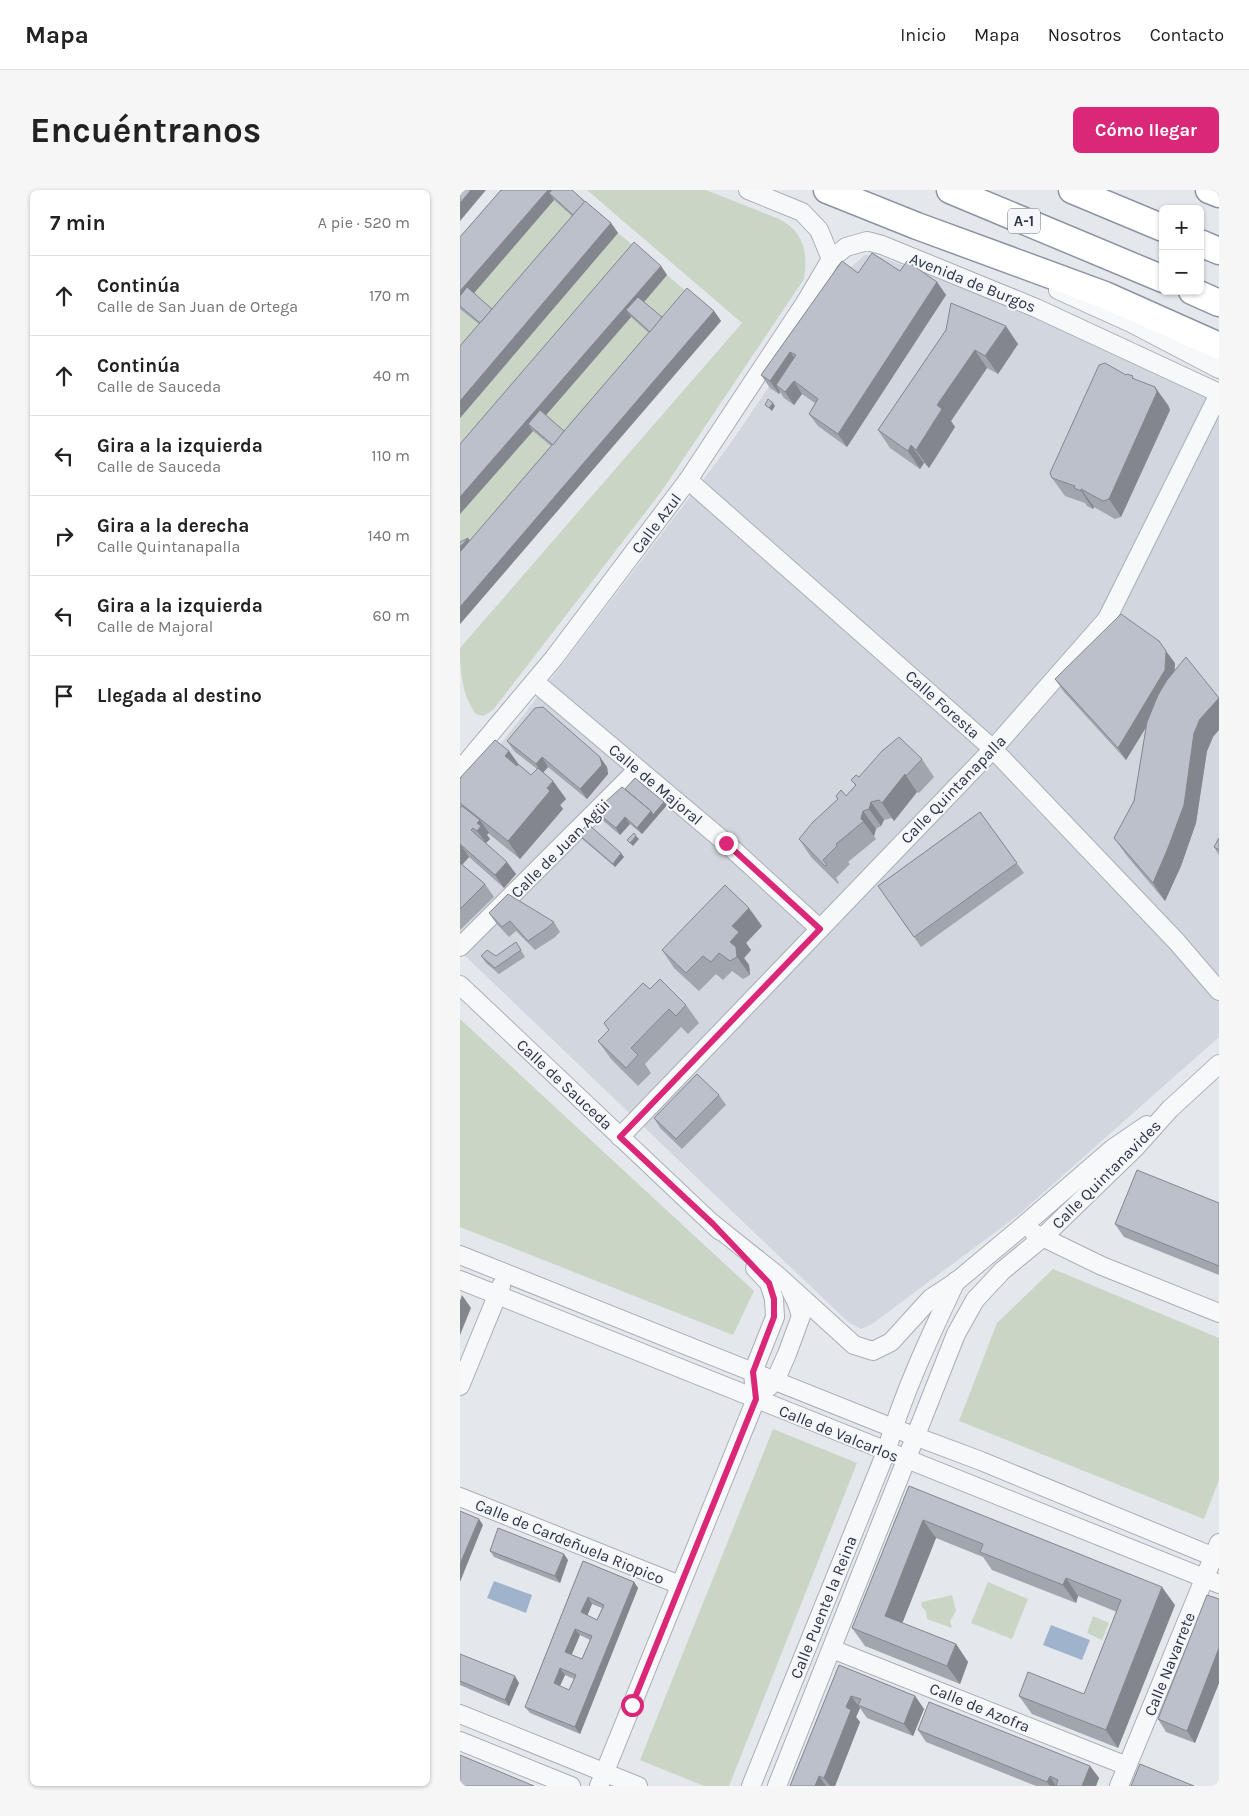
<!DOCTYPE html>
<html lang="es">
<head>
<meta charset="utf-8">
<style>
  :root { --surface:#fff; --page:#f6f6f6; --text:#222; --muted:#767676; --line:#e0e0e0; --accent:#db2777 }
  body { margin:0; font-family:Karla,sans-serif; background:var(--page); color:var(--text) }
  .controls { position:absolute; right:15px; top:15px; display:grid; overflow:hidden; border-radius:8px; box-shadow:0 1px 4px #0004 }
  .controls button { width:45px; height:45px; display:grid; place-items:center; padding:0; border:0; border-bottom:1px solid var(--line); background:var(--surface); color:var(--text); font:25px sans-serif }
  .stop { position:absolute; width:15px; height:15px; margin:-11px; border:4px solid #db2777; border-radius:50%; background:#fff }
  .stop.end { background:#db2777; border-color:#fff; box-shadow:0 1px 5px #0008 }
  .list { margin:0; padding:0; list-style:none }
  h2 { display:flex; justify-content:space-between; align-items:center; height:65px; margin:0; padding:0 20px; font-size:21px }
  h2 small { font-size:16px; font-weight:400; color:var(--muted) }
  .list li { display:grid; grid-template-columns:32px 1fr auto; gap:15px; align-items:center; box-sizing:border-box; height:80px; padding:0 20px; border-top:1px solid var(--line) }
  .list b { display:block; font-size:19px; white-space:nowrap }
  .list p { margin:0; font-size:16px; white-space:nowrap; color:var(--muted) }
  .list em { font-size:16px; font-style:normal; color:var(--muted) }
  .icon { flex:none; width:28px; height:28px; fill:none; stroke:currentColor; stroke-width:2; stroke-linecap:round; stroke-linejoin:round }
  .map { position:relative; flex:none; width:759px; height:1596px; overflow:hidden; border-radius:8px }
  header { display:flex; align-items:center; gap:30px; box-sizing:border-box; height:70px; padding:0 25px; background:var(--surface); border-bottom:1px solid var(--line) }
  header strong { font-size:24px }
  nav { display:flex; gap:28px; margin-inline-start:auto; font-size:18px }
  .intro { display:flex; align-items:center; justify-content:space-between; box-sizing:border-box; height:120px; padding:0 30px }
  h1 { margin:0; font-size:35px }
  .button { padding:12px 22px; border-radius:8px; background:var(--accent); color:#fff; font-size:18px; font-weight:700 }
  main { display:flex; gap:30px; padding:0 30px }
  aside { flex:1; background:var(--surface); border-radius:8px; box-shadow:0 1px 4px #0004 }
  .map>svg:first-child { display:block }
</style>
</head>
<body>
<header>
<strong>Mapa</strong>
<nav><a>Inicio</a><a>Mapa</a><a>Nosotros</a><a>Contacto</a></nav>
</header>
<div class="intro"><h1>Encuéntranos</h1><a class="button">Cómo llegar</a></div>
<main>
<aside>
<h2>7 min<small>A pie · 520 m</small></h2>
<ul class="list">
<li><svg class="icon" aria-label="ahead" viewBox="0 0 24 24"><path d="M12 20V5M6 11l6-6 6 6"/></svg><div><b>Continúa</b><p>Calle de San Juan de Ortega</p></div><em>170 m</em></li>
<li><svg class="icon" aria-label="ahead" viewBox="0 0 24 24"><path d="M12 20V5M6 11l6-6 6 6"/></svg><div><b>Continúa</b><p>Calle de Sauceda</p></div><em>40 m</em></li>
<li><svg class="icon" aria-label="left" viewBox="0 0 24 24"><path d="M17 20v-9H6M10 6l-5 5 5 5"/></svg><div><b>Gira a la izquierda</b><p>Calle de Sauceda</p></div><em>110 m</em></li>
<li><svg class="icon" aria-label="right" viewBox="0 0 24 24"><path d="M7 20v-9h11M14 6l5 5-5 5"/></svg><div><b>Gira a la derecha</b><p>Calle Quintanapalla</p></div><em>140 m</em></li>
<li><svg class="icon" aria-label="left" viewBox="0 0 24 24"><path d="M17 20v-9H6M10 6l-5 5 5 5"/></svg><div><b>Gira a la izquierda</b><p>Calle de Majoral</p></div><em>60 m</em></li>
<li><svg class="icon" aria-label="arrive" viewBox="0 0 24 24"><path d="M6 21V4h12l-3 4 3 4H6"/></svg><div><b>Llegada al destino</b></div></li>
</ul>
</aside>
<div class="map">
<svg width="759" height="1596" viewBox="0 0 759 1596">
  <rect width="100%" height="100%" fill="#e4e7ec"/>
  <polygon fill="#d2d6de" points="405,65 416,65 542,114 653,162 759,212 759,847 557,1026 412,1134 401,1139 387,1131 0,761 0,605 69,518 268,257 388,80"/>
  <g fill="#c9d6c5">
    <path d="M127,0h119l73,29c25,13 29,33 25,60l-143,213 -168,218 -10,6 -7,-2c-14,-19 -16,-43 -16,-66l282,-325z"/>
    <polygon points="93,10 132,20 0,173 0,117"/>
    <polygon points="158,43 180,61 0,271 0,227"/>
    <polygon points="207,85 234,108 0,364 0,324"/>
    <polygon points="0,829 294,1101 273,1145 0,1037"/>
    <polygon points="593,1079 759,1148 759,1290 744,1329 499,1231 537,1133"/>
    <polygon points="313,1239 397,1273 269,1596 244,1596 180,1570"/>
    <polygon points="528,1392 568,1409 552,1449 511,1433"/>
    <polygon points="492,1405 496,1421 490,1431 492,1438 467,1429 466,1421 461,1416 462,1412"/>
    <polygon points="633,1426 649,1433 642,1450 627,1443"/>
  </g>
  <g fill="#9fb4cc">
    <polygon points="34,1391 72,1405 66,1423 27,1408"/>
    <polygon points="591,1435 630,1450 622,1470 583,1455"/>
  </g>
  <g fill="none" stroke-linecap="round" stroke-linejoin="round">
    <defs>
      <g id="minor">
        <polyline points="288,0 342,22 359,40 371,69"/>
        <polyline points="598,100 671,133 759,179"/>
        <polyline points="228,290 533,559 717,752 759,801"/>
        <polyline points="75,492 266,653 360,739"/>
        <polyline points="0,580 94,468 228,290 345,113 371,69 386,57 407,51 422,55 576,118 759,203"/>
        <polyline points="0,757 178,579"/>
        <polyline points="0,795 260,1041"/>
        <polyline points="160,947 533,559 647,429 759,204"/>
        <polyline points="253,1034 317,1085 394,1155 413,1161 431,1152 471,1108 497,1091 563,1036 652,959 687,935"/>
        <polyline points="574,1043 642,1076 759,1123"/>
        <polyline points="0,1065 433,1238 521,1271 759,1369"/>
        <polyline points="0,1090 759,1394"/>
        <polyline points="294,1194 293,1182 315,1127 314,1109 309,1093 295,1078"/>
        <polyline points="0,1196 41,1096"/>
        <polyline points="0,1307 220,1395"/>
        <polyline points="372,1459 667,1576"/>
        <polyline points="0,1524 178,1596"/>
        <polyline points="0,1551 111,1596"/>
        <polyline points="139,1596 296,1209 315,1191 327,1164 341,1126 337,1113 331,1101"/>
        <path d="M291,1596l135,-334c17,-59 44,-116 70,-171"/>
        <polyline points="317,1596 496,1144 515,1110 542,1081 582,1048 675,958 710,919 759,874"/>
        <polyline points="659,1596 759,1353"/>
      </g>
      <g id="highway">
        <polyline points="367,0 457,36 645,105 759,156"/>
        <polyline points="490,0 703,89"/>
        <polyline points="612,0 703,38"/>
        <polyline points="749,0 759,4"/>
        <polyline points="740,53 759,61"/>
        <polyline points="732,101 759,113"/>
      </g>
    </defs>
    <use href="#minor" stroke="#a9aeb7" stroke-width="20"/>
    <use href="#highway" stroke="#8b94a3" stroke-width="29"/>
    <use href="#minor" stroke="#f7f8fa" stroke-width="18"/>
    <use href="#highway" stroke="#fff" stroke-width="26"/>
  </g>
  <g fill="#a1a5ae" fill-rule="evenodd">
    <path d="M41,0h71l39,33 7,10 -158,185v-72l19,-22 -19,-15v-72zM94,10l18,16 -80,93 -18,-16z"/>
    <path d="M201,76l6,9 -23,27 18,15 52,-6 7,10 -261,303 8,-86 2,3 81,-95 -18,-15 -73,83v-70zM171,127l18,16 -85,98 -18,-16z"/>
    <polygon points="440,81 477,92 486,105 387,257 358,236 349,224 355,213 342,204 334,215 324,208 320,202 319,204 310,198 301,185 398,83"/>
    <polygon points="486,140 558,154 538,184 527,178 491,231 495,237 469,278 464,273 460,279 430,258 418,240"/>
    <polygon points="666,185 675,189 708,215 710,220 661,327 655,329 634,317 633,319 627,316 625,313 605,306 592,288"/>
    <polygon points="715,473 714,481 753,547 747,561 736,633 721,676 705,711 667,666 654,648 674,611 686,537 666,570 604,502 595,489"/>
    <polygon points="47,551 147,577 148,584 127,609 88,577 83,582 93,591 106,609 100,615 103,619 60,669 28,643 27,645 30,649 26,653 56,684 44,698 9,667 2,675 25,694 34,707 0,740 0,588 49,561 58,574 71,585 77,579 54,561"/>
    <polygon points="462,569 474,587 459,603 457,602 434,631 432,628 424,630 421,636 416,639 414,646 416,649 388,672 390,674 376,688 379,693 378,694 351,667 339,649 378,609 376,606 386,606 396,596 391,590"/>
    <polygon points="165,599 204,612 207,615 182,644 170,634 160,645 140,628 135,621"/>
    <polygon points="520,622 564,683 461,757 418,696"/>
    <polygon points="118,644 164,667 155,677 120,647"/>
    <polygon points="759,648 759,665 754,657"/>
    <polygon points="29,723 94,732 100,742 94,748 75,760 56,741 49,747 36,733"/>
    <polygon points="302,736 286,753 291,760 284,768 289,775 290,785 283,789 272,781 263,790 256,784 239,801 214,778 202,760"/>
    <polygon points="56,752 65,767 39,784 26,773 21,766 36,766"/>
    <polygon points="190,799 226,815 239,833 228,844 221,837 185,874 191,883 178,896 151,869 138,851"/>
    <polygon points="259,905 266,915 222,959 200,938 194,928"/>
    <polygon points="759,1013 759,1085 664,1047 655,1034"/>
    <polygon points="449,1296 715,1415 658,1558 572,1524 559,1506 624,1504 657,1422 618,1406 616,1413 532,1380 523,1367 476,1348 442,1433 496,1454 508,1472 500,1494 405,1456 392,1438"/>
    <polygon points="30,1361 108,1370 100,1393 34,1367"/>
    <path d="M123,1371l51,21 4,6 -58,146 -50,-21 -5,-6zM132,1414l10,4 -5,12 -10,-5zM120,1445l10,5 -8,19 -11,-4zM105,1485l9,4 -5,11 -9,-4z"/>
    <polygon points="759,1409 759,1493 735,1553 706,1542 698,1529"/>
    <polygon points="0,1464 59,1493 49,1516 0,1495"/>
    <polygon points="379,1475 455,1506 464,1519 453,1546 407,1528 400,1518 396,1527 400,1532 375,1596 330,1596"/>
    <polygon points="458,1540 630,1576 639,1588 636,1596 576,1596 466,1552"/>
  </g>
  <g fill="#83868d">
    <polygon points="11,0 26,0 0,31 0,13"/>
    <polygon points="88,0 103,0 89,3 94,10 2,117 0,116 0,101"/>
    <polygon points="151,33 158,43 0,228 0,211"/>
    <polygon points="201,76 207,85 172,126 166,120 171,127 74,239 68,234 73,241 0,324 0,307"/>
    <polygon points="477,92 486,105 387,257 378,244"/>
    <polygon points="254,121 261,131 0,434 0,417"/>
    <polygon points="546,136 558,154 538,184 525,166"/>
    <polygon points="515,160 527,178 491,231 495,237 469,278 456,260 477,215"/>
    <polygon points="330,162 339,174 316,195 320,202 319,204 310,191"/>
    <polygon points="334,191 342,204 334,215 325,202"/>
    <polygon points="695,197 708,215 710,220 661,327 649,309"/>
    <polygon points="313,213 315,216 312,221 309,218"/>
    <polygon points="451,255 464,273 460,279 448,261"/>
    <polygon points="621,299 634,317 633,319 621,301"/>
    <polygon points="8,348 17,361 0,380 0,357"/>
    <polygon points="706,461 715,473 714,492 666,570 658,558"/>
    <polygon points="759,508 759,540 753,547 747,561 736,633 721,676 705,711 693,693 734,543 740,529"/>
    <polygon points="49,561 62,579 45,566"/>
    <polygon points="82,567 88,577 82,584 76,574"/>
    <polygon points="140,567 147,577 148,584 127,609 120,599"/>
    <polygon points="445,584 457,602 434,631 422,613"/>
    <polygon points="93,591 106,609 100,615 103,619 60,669 48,651"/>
    <polygon points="204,612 207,615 182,644 177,638 191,621"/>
    <polygon points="411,612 424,630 421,636 409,619"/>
    <polygon points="403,621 416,639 414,646 401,629"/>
    <polygon points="165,627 170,634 160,645 156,638"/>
    <polygon points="20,630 29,643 27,645 30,649 26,653 17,641 17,633"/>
    <polygon points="176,646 179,649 173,656 170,653"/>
    <polygon points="0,654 9,667 0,677"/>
    <polygon points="161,663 164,667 155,677 153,674"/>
    <polygon points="47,672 56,684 44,698 35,685"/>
    <polygon points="289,718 302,736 286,753 291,760 284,768 289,775 290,785 277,767 270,752 272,736"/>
    <polygon points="2,1105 11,1118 0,1145 0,1111"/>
    <polygon points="19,1329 23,1335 0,1392 0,1374"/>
    <polygon points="463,1330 476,1348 438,1444 425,1426"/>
    <polygon points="104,1364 108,1370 100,1393 95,1386"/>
    <polygon points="606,1388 618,1406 616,1413 603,1395"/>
    <polygon points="174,1392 178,1398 120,1544 115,1537"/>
    <polygon points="702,1397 715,1415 658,1558 646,1540"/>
    <polygon points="128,1407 132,1414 126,1429 121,1422"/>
    <polygon points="115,1439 120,1445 110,1469 105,1462"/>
    <polygon points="496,1454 508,1472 500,1494 487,1476"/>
    <polygon points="759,1458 759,1493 735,1553 727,1541"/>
    <polygon points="100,1478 105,1485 98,1500 94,1493"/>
    <polygon points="55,1486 59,1493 49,1516 45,1510"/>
    <polygon points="391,1506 400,1518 396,1527 400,1532 375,1596 370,1596 364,1588 386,1517"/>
    <polygon points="455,1506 464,1519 453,1546 444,1534"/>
    <polygon points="630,1576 639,1588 636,1596 622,1596"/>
    <polygon points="359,1586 366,1596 355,1596"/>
    <polygon points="590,1586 596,1596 590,1596 587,1592"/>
  </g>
  <g fill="#bbc0ca" stroke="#83868d" fill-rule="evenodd">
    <polygon points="0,0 11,0 0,13"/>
    <polygon points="41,0 88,0 0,101 0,47"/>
    <polygon points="92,0 112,0 125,12 113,25 89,3"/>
    <polygon points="125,11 151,33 0,211 0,156"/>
    <polygon points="174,52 201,76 0,307 0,254"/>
    <polygon points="412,63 440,81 447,71 477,92 378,244 349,224 358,209 334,191 325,202 316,195 336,165 330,162 310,191 301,185 382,71 398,83"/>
    <polygon points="7,97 32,119 20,133 0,116 0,106"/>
    <polygon points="227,98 254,121 0,417 0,362"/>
    <polygon points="178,107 202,127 190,142 166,120"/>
    <polygon points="491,113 546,136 525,166 515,160 477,215 482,219 456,260 451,255 448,261 418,240 486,140"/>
    <polygon points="645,173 666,185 667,184 673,186 672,188 695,197 697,202 649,309 643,311 621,299 621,301 614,298 615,296 592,288 590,283 639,175"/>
    <polygon points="308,209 313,213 309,218 305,215"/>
    <polygon points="80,220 104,241 93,255 68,234"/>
    <polygon points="8,348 0,357 0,352"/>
    <polygon points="661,424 699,451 706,461 705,480 658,558 595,489"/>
    <polygon points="726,467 759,508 740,529 734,543 724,615 708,658 693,693 654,648 674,611 687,532 698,505 707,490"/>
    <polygon points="83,517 140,567 142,575 120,599 82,567 76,574 47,551 75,518"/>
    <polygon points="439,547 462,569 446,586 445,584 422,613 419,610 411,612 409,619 403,621 401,629 404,631 376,654 377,656 363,670 367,675 365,676 339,649 353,632 378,609 376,606 381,600 386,606 396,595 391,590 396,585 399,587 422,561"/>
    <polygon points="35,550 49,561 45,566 57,576 58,574 71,585 78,578 93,591 87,598 90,601 48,651 0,613 0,588"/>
    <polygon points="175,588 204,612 193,625 191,621 165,599"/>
    <polygon points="162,597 191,621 177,638 165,627 156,638 135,621"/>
    <polygon points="2,616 20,630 17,633 21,636 17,641 13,638 11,640 47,672 35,685 0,654 0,618"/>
    <polygon points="520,622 557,673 454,747 418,696"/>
    <polygon points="128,634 161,663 153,674 118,644"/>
    <polygon points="174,643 176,646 170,653 167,650"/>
    <polygon points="759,648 759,660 754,657"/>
    <polygon points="0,673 25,694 0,719"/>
    <polygon points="265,695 289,718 272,736 279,742 270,752 276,757 277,767 270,771 259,763 251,772 243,766 226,783 202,760"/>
    <polygon points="48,704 94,732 87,738 68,751 50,731 42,737 29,723"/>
    <polygon points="56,752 61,760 35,778 21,766 27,760 36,766"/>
    <polygon points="200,789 226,815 216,826 209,819 171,858 178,865 166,878 138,851 149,840 144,833 183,793 190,799"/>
    <polygon points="237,884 259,905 216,949 194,928"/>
    <polygon points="677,980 759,1013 759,1076 655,1034"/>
    <polygon points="449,1296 702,1397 646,1540 559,1506 568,1482 624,1504 661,1410 606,1388 603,1395 520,1362 523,1354 463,1330 425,1426 496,1454 487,1476 392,1438"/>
    <polygon points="0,1321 19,1329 0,1374"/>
    <polygon points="38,1338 104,1364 95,1386 30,1361"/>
    <path d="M123,1371l51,21 -59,145 -50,-20zM128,1407l16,8 -7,15 -16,-8zM115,1439l17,7 -10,23 -17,-7zM100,1478l16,7 -7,15 -15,-7z"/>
    <polygon points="747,1405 759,1409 759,1458 727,1541 698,1529"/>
    <polygon points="0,1464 55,1486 45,1510 0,1491"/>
    <polygon points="379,1475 455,1506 444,1534 398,1515 401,1509 391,1506 386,1517 391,1520 364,1588 359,1586 355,1596 330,1596"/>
    <polygon points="469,1512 630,1576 622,1596 596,1596 598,1590 590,1586 587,1592 458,1540"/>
    <polygon points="0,1565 74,1596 0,1596"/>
    <polygon points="680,1574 734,1596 671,1596"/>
  </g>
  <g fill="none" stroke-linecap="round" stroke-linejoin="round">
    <polyline stroke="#db2777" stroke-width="6" points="172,1515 296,1209 293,1182 314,1127 314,1109 309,1093 253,1034 160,947 360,739 266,653"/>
  </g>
  <g text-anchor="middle" stroke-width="4" stroke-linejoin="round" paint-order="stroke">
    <rect fill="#f4f6f9" stroke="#676e7b" stroke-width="1" x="548" y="18.5" width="32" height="25" rx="4"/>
    <g font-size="15" font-weight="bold" fill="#2b3445">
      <text x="564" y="36">A-1</text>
    </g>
    <g font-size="16" fill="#2b3445" stroke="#f4f6f9">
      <text transform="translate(513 92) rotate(22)" y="6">Avenida de Burgos</text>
      <text transform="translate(196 333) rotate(-53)" y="6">Calle Azul</text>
      <text transform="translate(483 514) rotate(42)" y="6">Calle Foresta</text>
      <text transform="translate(196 594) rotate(40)" y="6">Calle de Majoral</text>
      <text transform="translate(493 599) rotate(-46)" y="6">Calle Quintanapalla</text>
      <text transform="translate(100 658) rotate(-45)" y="6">Calle de Juan Agüi</text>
      <text transform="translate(105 894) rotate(43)" y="6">Calle de Sauceda</text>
      <text transform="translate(646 984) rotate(-45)" y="6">Calle Quintanavides</text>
      <text transform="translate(379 1243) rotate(22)" y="6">Calle de Valcarlos</text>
      <text transform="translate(110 1351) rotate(22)" y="6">Calle de Cardeñuela Riopico</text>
      <text transform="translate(363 1417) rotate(-68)" y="6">Calle Puente la Reina</text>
      <text transform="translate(709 1474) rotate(-68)" y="6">Calle Navarrete</text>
      <text transform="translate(520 1517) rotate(22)" y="6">Calle de Azofra</text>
    </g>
  </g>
</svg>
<div class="controls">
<button>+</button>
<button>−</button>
</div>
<div class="stop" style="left:172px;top:1515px"></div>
<div class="stop end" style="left:266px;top:653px"></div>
</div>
</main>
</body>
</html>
